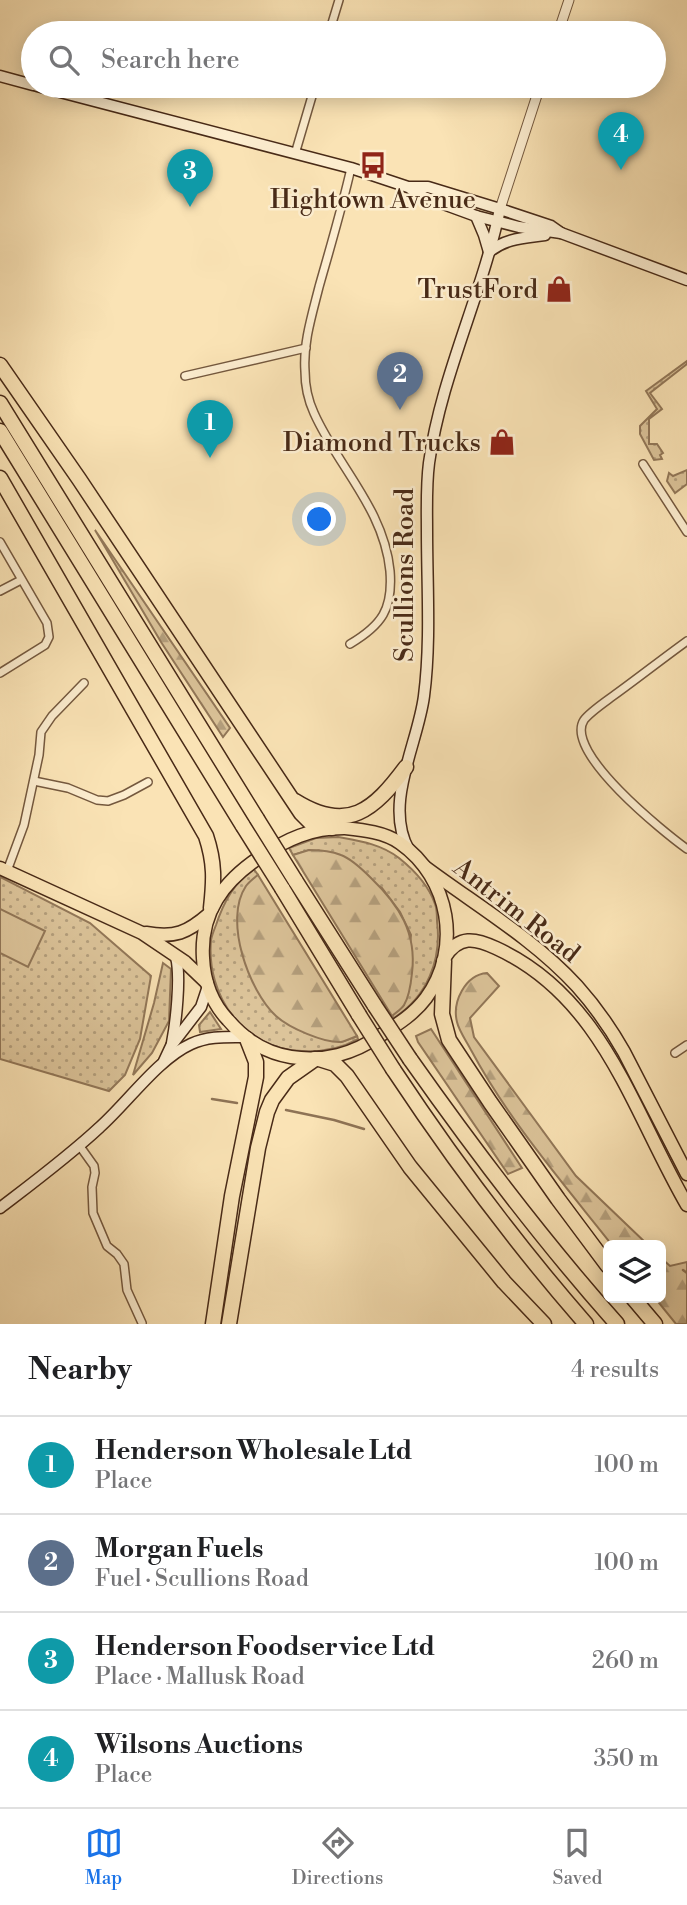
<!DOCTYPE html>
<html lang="en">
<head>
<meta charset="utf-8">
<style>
  :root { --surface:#fff; --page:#f6f6f6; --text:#202124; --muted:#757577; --line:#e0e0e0; --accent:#1a73e8 }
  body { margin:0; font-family:"Libre Bodoni",serif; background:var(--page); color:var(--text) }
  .controls { position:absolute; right:21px; bottom:21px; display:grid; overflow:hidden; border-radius:10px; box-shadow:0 4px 18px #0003 }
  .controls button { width:63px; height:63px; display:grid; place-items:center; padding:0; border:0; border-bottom:2px solid var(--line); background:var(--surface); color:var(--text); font:35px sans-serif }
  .you { position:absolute; left:320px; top:520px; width:24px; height:24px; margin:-18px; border:5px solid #fff; border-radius:50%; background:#1a73e8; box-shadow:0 0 0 10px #1a73e833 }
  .badge { display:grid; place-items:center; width:46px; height:46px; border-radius:50%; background:var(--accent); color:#fff; font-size:23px; font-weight:700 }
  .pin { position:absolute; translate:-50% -58px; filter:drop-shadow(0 2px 4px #0008) }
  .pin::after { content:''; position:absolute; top:37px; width:24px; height:21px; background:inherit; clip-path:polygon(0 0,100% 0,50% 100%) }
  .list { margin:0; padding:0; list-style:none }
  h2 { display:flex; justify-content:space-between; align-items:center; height:91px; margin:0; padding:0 28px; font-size:30px }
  h2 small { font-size:23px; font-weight:400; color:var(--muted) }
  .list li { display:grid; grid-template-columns:46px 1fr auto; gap:21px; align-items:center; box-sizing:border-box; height:98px; padding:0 28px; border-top:2px solid var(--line) }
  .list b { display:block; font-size:26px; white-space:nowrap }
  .list p { margin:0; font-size:23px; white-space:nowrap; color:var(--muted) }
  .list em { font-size:23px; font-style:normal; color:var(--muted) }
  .icon { flex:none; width:38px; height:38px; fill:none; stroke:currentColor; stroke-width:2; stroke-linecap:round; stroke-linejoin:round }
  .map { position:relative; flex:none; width:687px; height:1324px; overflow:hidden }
  .search { position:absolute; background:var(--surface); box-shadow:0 4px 18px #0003; left:21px; right:21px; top:21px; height:77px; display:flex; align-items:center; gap:18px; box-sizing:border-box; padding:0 24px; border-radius:38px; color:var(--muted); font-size:26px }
  .sheet { height:483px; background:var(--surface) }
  nav { display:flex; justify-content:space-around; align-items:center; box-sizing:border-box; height:98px; border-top:2px solid var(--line); background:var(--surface); font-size:19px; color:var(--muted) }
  nav a { display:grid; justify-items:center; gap:4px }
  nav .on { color:var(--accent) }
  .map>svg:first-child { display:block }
</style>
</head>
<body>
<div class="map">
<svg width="687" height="1324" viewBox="0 0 687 1324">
  <defs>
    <pattern id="grass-dots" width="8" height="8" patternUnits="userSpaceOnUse" patternTransform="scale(1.75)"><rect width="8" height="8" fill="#dcc49a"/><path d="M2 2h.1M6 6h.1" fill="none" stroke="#b49f7d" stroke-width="1.8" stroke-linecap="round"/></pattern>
    <pattern id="forest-firs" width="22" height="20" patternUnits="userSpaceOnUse" patternTransform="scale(1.75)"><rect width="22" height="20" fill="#dcc49a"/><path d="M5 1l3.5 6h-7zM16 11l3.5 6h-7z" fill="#b49f7d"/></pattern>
  </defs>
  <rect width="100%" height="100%" fill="#fae3b5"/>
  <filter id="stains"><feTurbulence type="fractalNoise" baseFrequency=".00286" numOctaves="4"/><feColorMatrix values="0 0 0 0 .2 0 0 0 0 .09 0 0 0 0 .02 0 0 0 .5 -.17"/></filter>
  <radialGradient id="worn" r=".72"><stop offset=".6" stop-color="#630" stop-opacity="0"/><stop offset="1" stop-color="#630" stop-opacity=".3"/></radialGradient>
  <g fill="url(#grass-dots)" stroke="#927758" stroke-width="2">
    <polygon points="687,361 687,364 650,393 662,409 649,419 649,444 657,444 663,453 660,455 662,459 654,460 640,434 640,426 657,409 646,391"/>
    <polygon points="687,470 687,484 675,493 667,481 669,473 673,476"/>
    <path d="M338,837c22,4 43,7 61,21 15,12 30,28 36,46 2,5 2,12 2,17 5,39 -10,76 -43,97l-2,-2 12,-11 7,-70 -11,-23 -18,-24 -73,-38 -16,5 -4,-7 27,-10z"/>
    <path d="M253,868l5,7 -12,12 95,155 16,-6 1,3c-18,10 -35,13 -56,12 -58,-2 -96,-54 -91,-111 1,-5 3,-10 5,-15 8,-24 18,-41 37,-57z"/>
    <polygon points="0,877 90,923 151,976 140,1039 125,1075 109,1091 0,1059"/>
    <polygon points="163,963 171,969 169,1021 152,1053 133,1075 154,1003"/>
    <polygon points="210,1012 221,1029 200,1032 199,1025"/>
  </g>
  <g fill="url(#forest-firs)" stroke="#927758" stroke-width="2">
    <polygon points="95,530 230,728 223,737 161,642"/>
    <path d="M309,850c10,0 22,1 32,5 11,4 22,15 30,23 28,27 46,55 41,95 -1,10 -3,24 -8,32 -2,4 -9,8 -12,11l-99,-161z"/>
    <path d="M258,875l99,161c-5,2 -11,5 -16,6 -17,1 -52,-14 -65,-26 -27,-25 -53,-96 -30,-130 3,-4 8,-8 12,-11z"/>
    <path d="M487,973l12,13 -29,32 4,19 102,139 72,69h-36c-49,-62 -103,-124 -141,-195 -4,-8 -12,-19 -14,-28 -5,-20 8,-47 30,-49z"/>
    <polygon points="431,1029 522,1168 508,1174 418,1042 416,1036"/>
    <polygon points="661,1258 670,1266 687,1262 687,1324 676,1324 655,1298 661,1298"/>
  </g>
  <polygon fill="#dcc49a" stroke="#927758" stroke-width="2" points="0,909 45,931 28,967 0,953"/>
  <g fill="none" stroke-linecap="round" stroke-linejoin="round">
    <g stroke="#8e7355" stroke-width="2.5">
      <polyline points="212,1099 237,1103"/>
      <polyline points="286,1110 334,1120 364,1129"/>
      <polyline points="683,1270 687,1273"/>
    </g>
    <defs>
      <g id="minor">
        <polyline points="329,33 339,0"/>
        <polyline points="295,154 315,86"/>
        <polyline points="185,376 306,348"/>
        <polyline points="643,464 687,532"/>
        <polyline points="0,542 47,623 49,637 45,645 0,673"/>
        <polyline points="0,591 21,580"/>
        <path d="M687,641c-25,18 -49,37 -74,55 -8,6 -23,16 -29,24 -21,32 81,113 103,129"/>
        <path d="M350,644c32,-19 43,-35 40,-73 -6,-62 -52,-104 -76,-158 -6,-13 -9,-27 -9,-42 -2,-28 7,-56 14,-84 11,-39 23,-79 32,-119"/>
        <polyline points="34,781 68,788 97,800 108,801 124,795 148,782"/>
        <polyline points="7,871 24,825 39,755 41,732 52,716 84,683"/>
        <polyline points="675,1053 687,1045"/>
        <polyline points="79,1145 94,1166 95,1173 92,1187 93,1213 107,1246 117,1254 124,1264 127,1290 142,1323"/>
      </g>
      <g id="tertiary">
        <polyline points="558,33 569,0"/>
        <polyline points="500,209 540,86"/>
      </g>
      <g id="secondary">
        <polyline points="0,76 33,85"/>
        <polyline points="37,86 351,168 408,187 428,187 500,209 551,226 561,233"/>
        <polyline points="411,189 424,197 476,216 519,227 561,233 687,280"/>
        <polyline points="476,216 484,235 489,252"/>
        <path d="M489,252c17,-14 35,-14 56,-17"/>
        <path d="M409,850c-26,-46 9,-106 15,-154 7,-54 3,-110 3,-164 0,-23 -1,-46 2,-69 12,-87 53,-168 71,-254"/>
        <path d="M172,1043c4,-21 9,-66 4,-86"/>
        <polyline points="164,1061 171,1046 201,1007 208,986"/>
        <path d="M0,1208c34,-26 69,-52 100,-81 28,-25 58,-68 91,-83 17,-8 35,-7 53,-7"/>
      </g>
      <g id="primary">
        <path d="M425,867c51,38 109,72 152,119 18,20 34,43 47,66l63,122"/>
        <polyline points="0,868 142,933 185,962 207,983"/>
        <path d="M146,933c29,5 41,0 63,-19"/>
        <path d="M445,957c14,-22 30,-19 51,-9 107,49 136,162 191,257"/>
      </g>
      <path id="trunk" d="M344,828c19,2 40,4 56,15 50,35 62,106 26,155 -12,16 -28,26 -45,37 -28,19 -56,27 -90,22 -25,-4 -46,-17 -63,-37 -16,-17 -24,-39 -25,-62 -3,-46 21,-77 57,-101 27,-18 51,-29 84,-29z"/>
      <g id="motorway">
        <polyline points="0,365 79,479 301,813 311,823 332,828"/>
        <polyline points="0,403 257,819"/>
        <polyline points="0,431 243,826"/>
        <path d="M0,478l206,358c9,27 8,45 5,72"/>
        <path d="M295,801c53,33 79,9 111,-34"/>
        <polyline points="295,880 375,1006"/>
        <polyline points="282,888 359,1015"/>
        <polyline points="444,961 442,1014 449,1040 490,1102 558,1199 608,1266"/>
        <polyline points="319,1059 335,1064 347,1076 410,1167 504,1282 544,1324"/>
        <path d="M410,1059c65,92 132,181 207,265"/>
        <path d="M393,1069c59,89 122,174 193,255"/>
        <polyline points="633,1298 655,1324"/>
        <polyline points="213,1324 232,1196 256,1077 256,1062 247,1039"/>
        <polyline points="229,1324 258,1148 267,1112 272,1100 288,1078 315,1059"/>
      </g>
    </defs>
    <use href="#minor" stroke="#74583e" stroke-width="10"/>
    <use href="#tertiary" stroke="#74583e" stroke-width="11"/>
    <use href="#secondary" stroke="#482a17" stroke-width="13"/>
    <use href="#primary" stroke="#482a17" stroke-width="15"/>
    <use href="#trunk" stroke="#482a17" stroke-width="15"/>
    <use href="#motorway" stroke="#482a17" stroke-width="17"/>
    <use href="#minor" stroke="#fcedcf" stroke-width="7"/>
    <use href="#tertiary" stroke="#fcedcf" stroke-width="9"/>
    <use href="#secondary" stroke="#fcedcf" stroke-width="10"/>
    <use href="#primary" stroke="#fae3b5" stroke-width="12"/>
    <use href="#trunk" stroke="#fae3b5" stroke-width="12"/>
    <use href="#motorway" stroke="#fae3b5" stroke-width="14"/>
    <defs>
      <g id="motorway-bridge">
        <polyline points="257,819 295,880"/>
        <polyline points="243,826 282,888"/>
        <polyline points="375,1006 410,1059"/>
        <polyline points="359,1015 393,1069"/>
      </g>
    </defs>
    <use href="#motorway-bridge" stroke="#482a17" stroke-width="17" stroke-linecap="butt"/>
    <use href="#motorway-bridge" stroke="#fae3b5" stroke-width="14"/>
  </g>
  <defs>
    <symbol id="bus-bare" viewBox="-9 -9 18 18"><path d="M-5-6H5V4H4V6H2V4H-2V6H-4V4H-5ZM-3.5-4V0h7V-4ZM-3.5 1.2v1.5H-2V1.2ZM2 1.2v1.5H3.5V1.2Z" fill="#8f2418" stroke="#fcedcf" stroke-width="2.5" paint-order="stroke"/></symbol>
    <symbol id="shop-bare" viewBox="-9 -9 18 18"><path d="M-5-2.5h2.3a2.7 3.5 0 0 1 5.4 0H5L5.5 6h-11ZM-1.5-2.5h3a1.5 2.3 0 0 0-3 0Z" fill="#8f2418" stroke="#fcedcf" stroke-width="2.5" paint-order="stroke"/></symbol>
  </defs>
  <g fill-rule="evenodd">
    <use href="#bus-bare" x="354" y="146" width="38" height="38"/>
    <use href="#shop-bare" x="540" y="270" width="38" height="38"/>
    <use href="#shop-bare" x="483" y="423" width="38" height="38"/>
  </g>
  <g text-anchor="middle" stroke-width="5" stroke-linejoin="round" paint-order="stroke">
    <g font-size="26" fill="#482a17" stroke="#fcedcf" text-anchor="end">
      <text x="373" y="208" text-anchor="middle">Hightown Avenue</text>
      <text x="538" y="298">TrustFord</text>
      <text x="481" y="451">Diamond Trucks</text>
    </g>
    <g font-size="26" fill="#482a17" stroke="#fcedcf">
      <text transform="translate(404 575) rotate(-90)" y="9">Scullions Road</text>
      <text transform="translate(517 910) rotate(38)" y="9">Antrim Road</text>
    </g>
  </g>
  <rect width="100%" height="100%" filter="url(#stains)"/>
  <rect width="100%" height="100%" fill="url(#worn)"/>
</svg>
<div class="controls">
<button><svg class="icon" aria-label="layers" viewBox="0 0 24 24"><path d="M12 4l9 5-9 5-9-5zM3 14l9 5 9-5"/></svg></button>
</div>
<div class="you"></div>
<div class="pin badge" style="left:210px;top:458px;background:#0f9aa8">1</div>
<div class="pin badge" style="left:400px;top:410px;background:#5c6f8a">2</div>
<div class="pin badge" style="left:190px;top:207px;background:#0f9aa8">3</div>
<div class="pin badge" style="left:621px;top:170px;background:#0f9aa8">4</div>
<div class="search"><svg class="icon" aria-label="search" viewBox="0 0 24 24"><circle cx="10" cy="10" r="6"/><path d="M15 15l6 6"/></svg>Search here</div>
</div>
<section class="sheet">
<h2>Nearby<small>4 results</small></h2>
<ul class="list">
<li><span class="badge" style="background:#0f9aa8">1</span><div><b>Henderson Wholesale Ltd</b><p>Place</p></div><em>100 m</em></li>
<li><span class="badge" style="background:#5c6f8a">2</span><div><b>Morgan Fuels</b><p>Fuel · Scullions Road</p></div><em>100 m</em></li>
<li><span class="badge" style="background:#0f9aa8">3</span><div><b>Henderson Foodservice Ltd</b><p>Place · Mallusk Road</p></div><em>260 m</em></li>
<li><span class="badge" style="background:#0f9aa8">4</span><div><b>Wilsons Auctions</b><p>Place</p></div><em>350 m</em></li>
</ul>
</section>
<nav>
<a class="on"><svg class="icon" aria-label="map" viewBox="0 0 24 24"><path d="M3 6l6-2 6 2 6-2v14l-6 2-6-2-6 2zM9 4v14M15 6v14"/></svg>Map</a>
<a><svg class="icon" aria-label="directions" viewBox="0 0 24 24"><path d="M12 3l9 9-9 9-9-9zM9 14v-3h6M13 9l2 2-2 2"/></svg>Directions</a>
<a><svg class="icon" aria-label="saved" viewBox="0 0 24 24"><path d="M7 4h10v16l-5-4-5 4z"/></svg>Saved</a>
</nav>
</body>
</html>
